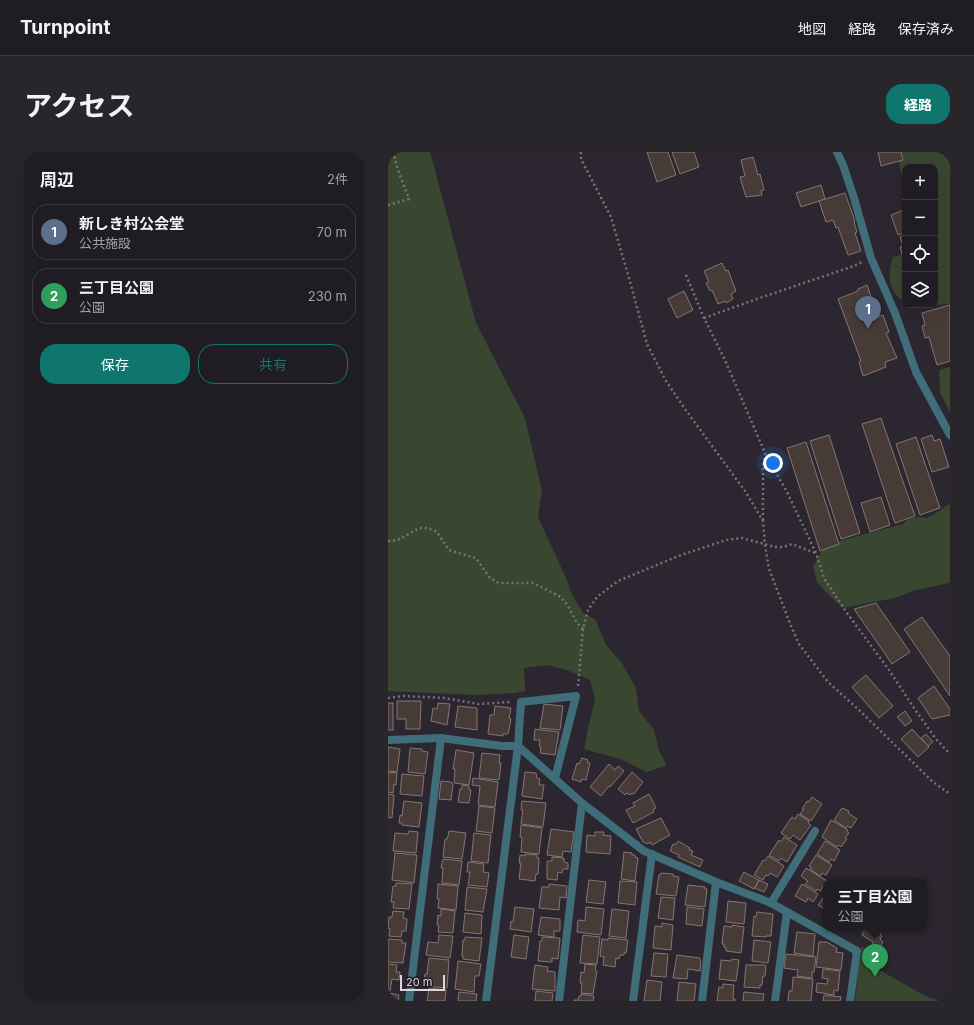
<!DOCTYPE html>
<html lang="ja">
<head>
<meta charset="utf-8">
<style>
  :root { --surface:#201c23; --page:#28252b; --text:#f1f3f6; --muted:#a2a1a6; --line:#3d3a41; --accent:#0f766e }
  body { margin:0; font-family:Inter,"Noto Sans JP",sans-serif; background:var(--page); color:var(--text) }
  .controls { position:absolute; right:12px; top:12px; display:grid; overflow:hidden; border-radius:8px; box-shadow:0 4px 16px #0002 }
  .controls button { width:36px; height:36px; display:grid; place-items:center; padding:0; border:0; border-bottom:1px solid var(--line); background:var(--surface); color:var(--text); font:20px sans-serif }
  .scale { position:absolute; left:12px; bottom:10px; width:45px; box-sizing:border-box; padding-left:4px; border:2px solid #dad6dc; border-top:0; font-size:11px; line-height:14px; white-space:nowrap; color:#dad6dc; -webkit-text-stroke:3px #211c25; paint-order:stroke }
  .you { position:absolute; left:385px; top:311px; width:14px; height:14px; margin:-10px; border:3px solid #fff; border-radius:50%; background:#1a73e8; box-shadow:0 0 0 6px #1a73e833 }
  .badge { display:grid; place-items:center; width:26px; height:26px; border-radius:50%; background:var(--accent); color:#fff; font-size:13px; font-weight:700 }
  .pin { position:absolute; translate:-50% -33px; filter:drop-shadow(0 1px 2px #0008) }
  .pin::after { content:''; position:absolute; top:21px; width:14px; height:12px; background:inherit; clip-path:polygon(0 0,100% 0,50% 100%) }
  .popup { position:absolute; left:435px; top:727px; width:104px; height:52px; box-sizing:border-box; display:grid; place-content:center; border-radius:8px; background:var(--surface); filter:drop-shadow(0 1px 3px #0005); font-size:13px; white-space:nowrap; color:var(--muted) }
  .popup b { font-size:15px; color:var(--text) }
  .popup::after { content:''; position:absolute; left:50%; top:100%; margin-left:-8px; border:8px solid transparent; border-top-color:var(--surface) }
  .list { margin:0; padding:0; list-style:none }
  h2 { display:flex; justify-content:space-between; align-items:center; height:52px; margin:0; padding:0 16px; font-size:17px }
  h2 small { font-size:13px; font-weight:400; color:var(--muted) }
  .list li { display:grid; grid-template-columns:26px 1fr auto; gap:12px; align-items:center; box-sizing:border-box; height:56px; margin:0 8px 8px; padding:0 8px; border:1px solid var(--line); border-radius:16px }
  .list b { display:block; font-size:15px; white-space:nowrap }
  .list p { margin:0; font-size:13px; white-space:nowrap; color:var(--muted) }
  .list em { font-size:13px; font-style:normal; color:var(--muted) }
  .actions { display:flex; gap:8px; padding:12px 16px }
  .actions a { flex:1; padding:9px 0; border:1px solid var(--accent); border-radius:16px; text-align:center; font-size:14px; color:var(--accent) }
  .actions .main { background:var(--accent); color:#fff }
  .icon { flex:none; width:22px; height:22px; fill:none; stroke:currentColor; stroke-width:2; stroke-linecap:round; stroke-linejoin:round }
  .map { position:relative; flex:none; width:562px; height:849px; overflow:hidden; border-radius:16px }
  header { display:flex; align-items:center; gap:24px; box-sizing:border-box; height:56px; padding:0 20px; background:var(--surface); border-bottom:1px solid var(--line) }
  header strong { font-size:19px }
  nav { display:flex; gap:22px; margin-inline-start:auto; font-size:14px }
  .intro { display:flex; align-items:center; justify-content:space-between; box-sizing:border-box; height:96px; padding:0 24px }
  h1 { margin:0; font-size:28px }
  .button { padding:10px 18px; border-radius:16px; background:var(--accent); color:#fff; font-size:14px; font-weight:700 }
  main { display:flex; gap:24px; padding:0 24px }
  aside { flex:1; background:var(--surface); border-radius:16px; box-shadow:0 4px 16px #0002 }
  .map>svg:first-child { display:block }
</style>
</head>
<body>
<header>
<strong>Turnpoint</strong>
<nav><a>地図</a><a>経路</a><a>保存済み</a></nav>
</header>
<div class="intro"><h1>アクセス</h1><a class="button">経路</a></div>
<main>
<aside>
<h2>周辺<small>2件</small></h2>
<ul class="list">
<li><span class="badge" style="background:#5c6f8a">1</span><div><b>新しき村公会堂</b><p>公共施設</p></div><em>70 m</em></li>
<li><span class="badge" style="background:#2e9e5b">2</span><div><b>三丁目公園</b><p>公園</p></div><em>230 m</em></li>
</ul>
<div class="actions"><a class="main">保存</a><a>共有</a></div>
</aside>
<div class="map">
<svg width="562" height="849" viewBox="0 0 562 849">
  <rect width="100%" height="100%" fill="#2b262f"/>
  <g fill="#394731">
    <polygon points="0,0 42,0 88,171 137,266 154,339 150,365 178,426 184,442 195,461 207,467 218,493 234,511 248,536 251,559 266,578 271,599 279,613 259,620 232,607 196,597 200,576 207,547 202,528 179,518 160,513 136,516 137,539 127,541 88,543 0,539"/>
    <polygon points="508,0 562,0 562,152 547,153 547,15 517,15 517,37"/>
    <path d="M517,102v49c-17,-12 -18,-28 -12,-46z"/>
    <polygon points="562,215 562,261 552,240 551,218"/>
    <path d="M559,353h3v78l-34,7 -21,8 -52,10c-5,-4 -23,-22 -26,-26 -2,-5 -2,-11 -4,-16l11,-19 19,-7 60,-16 6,-5 10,-2 8,1 14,-8z"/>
    <polygon points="473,794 492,806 488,816 537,844 549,848 562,848 562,849 467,849"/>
  </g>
  <g fill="#473b38" stroke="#847673">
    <polygon points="259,0 280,0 288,23 269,30"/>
    <polygon points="284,0 306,0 311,15 292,22"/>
    <polygon points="490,0 513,0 515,8 493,14"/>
    <polygon points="365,5 370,23 372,22 376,38 373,39 374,43 358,45 352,25 357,24 353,8"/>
    <polygon points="433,33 437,47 413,55 408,41"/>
    <polygon points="457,41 467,69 466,70 469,80 467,81 473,99 460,103 450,75 448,76 445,68 438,70 431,49"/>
    <polygon points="516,58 517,80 510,83 503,63"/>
    <polygon points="517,83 517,106 515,106 512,95 515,94 512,85"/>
    <polygon points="334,111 338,119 340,118 348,139 343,142 345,147 338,151 337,149 330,152 324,138 322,139 318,131 321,130 316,119"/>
    <polygon points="479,133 490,165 495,163 501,180 498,181 509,206 497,210 498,215 475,224 471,210 473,209 450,147 470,139 470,137"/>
    <polygon points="296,139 305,158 289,166 280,147"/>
    <polygon points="562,153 562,209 549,213 541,185 537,186 534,174 537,173 534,161"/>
    <polygon points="493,266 527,364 507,371 474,272"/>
    <polygon points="441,283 472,381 453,387 422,289"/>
    <polygon points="544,283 546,289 552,287 561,315 544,320 533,287"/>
    <polygon points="528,285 552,356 532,363 508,292"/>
    <polygon points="418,290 451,392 432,399 399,296"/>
    <polygon points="493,345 502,373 482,380 473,351"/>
    <polygon points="488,451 522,500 504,512 466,457"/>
    <polygon points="534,465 562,504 562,544 516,477"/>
    <polygon points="478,523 505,554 491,566 464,535"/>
    <polygon points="546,534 562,557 562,563 544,567 530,546"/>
    <polygon points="9,549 33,549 32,577 18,577 18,567 9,567"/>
    <rect x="0" y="551" width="5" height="27"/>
    <polygon points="50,551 62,552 59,573 43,569 45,556 49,557"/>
    <polygon points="156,552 175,554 172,578 152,576"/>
    <polygon points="70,554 89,556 89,578 67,575"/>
    <polygon points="107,554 123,556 121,566 123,567 120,582 115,582 115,584 100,582 102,563 106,563"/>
    <polygon points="517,559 524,569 517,574 509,565"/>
    <polygon points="147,577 171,580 167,603 152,601 153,595 151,594 152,588 146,588"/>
    <polygon points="524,577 541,595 530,605 513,587"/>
    <polygon points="538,582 545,590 540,594 533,586"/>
    <polygon points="0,595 12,597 9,620 0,619"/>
    <polygon points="22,596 34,597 34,599 40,600 37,622 20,620"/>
    <polygon points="68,598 86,601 81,633 66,631 67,617 65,617"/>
    <polygon points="94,601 112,603 111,611 113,611 111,628 91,626"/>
    <polygon points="194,606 200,608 199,610 202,611 198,628 194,627 193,630 184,627 189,611 191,612"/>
    <polygon points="221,612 227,618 230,614 236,619 222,635 221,634 213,644 202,635"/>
    <polygon points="0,620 9,621 8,633 6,632 5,641 0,640"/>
    <polygon points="137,620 148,621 149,626 152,627 151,633 156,633 154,647 134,644"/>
    <polygon points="244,620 255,630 246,642 244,641 242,643 239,641 237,643 230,637"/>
    <polygon points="14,622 36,624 34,644 12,642"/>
    <polygon points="85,626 110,630 107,655 90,653 92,634 84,633"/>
    <polygon points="53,629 63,630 65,632 63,648 51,647"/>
    <polygon points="74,633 81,634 81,638 83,638 81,651 70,650 72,637 74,637"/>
    <polygon points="0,642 6,643 4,666 0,665"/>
    <polygon points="261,642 268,656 265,658 266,660 245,671 238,658 247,654 245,651"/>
    <polygon points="424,645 434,652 423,669 412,662 416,657 414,657 419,649 421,650"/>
    <polygon points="16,649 34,651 31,675 14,673 14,671 11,671 12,663 14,664"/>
    <polygon points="134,649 158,651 155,675 133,672 135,658 133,658"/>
    <polygon points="91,654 107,656 104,681 88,679"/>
    <polygon points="454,656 461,659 460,661 469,667 463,676 459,674 458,676 446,668"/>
    <polygon points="410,662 421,669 420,671 423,673 412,688 405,683 402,687 393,681 404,665 407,667"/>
    <polygon points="273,666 282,683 264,693 262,690 260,692 255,690 248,677"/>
    <polygon points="443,668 460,678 459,680 461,681 457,686 459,687 453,695 451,693 449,695 434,685"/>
    <polygon points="133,673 154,676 151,702 133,700 134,685 132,685"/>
    <polygon points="163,677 186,680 183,700 175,699 174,705 159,703"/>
    <polygon points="21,679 30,680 28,701 5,699 7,681 20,682"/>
    <polygon points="61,679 78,681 74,707 55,705 57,687 59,687 60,684"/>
    <polygon points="207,680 216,680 215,683 223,684 222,702 198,700 199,683 207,684"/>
    <polygon points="86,681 103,683 100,711 83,709"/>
    <polygon points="396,685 409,693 399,710 393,706 391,709 381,703 391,688 393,690"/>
    <polygon points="290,689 302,696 301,698 305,699 303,703 315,708 312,715 290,705 291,703 282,699 285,692 287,693"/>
    <polygon points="437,689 452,698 446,709 443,707 441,710 429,702"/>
    <polygon points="236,700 244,701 244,703 247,703 247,705 250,706 247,729 233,727"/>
    <polygon points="7,701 29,703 26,731 4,728"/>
    <polygon points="137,702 149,703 149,706 151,706 150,722 148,722 147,729 131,727 133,711 131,711 132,703 137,704"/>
    <polygon points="428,703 444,713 438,723 434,721 432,724 422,717 423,715 421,714"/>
    <polygon points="380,704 396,714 389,725 382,721 380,724 378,723 375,728 366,723 375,708 377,709"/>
    <polygon points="164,705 176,706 176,710 180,711 180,717 175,717 174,721 170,720 169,728 159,727 159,709 164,709"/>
    <polygon points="55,707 74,709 71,733 54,731 55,716 53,716"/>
    <polygon points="80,710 96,712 95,720 101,721 99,735 80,733 82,720 79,720"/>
    <polygon points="418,716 439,729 432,739 429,737 428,739 417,732 420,729 413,724"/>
    <polygon points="356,720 371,728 366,737 351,729"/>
    <polygon points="273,721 285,722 285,724 291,725 288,744 268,742 271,723 272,723"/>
    <polygon points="201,728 218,730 215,752 198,750"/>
    <polygon points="371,728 380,732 376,740 367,736"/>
    <polygon points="232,729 249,730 247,753 230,751"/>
    <polygon points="8,731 24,732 21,757 5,756 6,750 3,750 5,734 8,734"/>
    <polygon points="50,732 70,734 68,758 50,756 51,747 49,747"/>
    <polygon points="161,732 179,734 178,746 172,745 171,758 151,756 154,735 161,735"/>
    <polygon points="414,732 430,742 425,750 420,746 418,750 407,744"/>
    <polygon points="300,733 317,735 317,737 319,737 317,755 297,753"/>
    <polygon points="79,735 99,737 95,760 77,758"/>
    <polygon points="438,742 438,758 430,753"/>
    <polygon points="273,745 287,746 285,768 270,766"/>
    <polygon points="340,749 358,751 356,772 338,770"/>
    <polygon points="127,755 146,757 143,780 122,777 123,769 125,770"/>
    <polygon points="198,755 216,757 213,783 189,780 190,768 197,769"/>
    <polygon points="299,755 316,757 314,774 298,772"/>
    <polygon points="53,757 67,759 65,781 50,780 51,774 49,773 50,763 53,764"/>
    <polygon points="224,757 241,759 238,786 221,784"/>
    <polygon points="5,759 16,760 15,766 19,767 18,779 14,779 13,785 1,784 2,777 0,776 1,765 4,765"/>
    <polygon points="369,760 385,762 383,784 378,784 378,785 364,784 366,764 368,765"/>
    <polygon points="77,761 94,763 93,782 75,780"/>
    <polygon points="153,765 172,767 172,779 166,779 166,785 150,783"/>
    <polygon points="274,771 285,773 283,798 265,796 267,774 274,775"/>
    <polygon points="344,773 356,775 353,801 338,799 338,796 336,795 336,792 334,792 336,774 344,775"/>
    <polygon points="478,776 489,776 494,779 492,782 494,784 492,787 495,790 491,797 484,792 485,790 474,783"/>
    <polygon points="409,780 427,782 425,804 406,801"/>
    <polygon points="51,783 65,784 62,806 38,803 40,790 50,791"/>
    <polygon points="126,783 141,785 138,807 123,805"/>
    <polygon points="195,783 212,785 209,812 192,811"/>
    <polygon points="77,785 94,786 91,809 75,807 75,804 74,804 75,788 77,788"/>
    <polygon points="154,785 172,786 170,807 164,806 164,810 150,809 152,789 154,789"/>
    <polygon points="220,786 240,788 238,801 236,801 236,803 232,803 231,807 228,806 227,815 215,813 216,805 212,804 214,787 220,788"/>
    <polygon points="0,787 14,788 14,791 18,791 15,811 0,810"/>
    <polygon points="366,788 383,790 380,811 364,809"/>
    <polygon points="431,790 439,790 449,796 448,800 455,801 453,818 428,815"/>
    <polygon points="266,801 280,802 278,825 263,824"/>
    <polygon points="398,802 428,805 426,820 424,820 424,826 409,824 410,818 396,816"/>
    <polygon points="289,803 312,806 312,808 313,809 312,819 300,817 299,827 285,826"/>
    <polygon points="41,806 61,808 59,836 35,834 37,822 39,822"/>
    <polygon points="344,807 351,808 348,829 331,827 333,808 343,809"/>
    <polygon points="70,809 93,812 91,824 87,824 86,840 67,837"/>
    <polygon points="0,812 9,813 8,820 12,820 11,828 4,827 2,839 0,839"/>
    <polygon points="197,812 208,813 207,818 209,819 205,842 193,841 194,831 192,831 193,820 196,821"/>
    <polygon points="147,813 160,815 159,819 167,820 167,839 144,837"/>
    <polygon points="358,813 377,813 378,815 377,824 375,824 374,833 372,833 372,836 356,835"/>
    <polygon points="435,817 452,819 450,839 446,838 446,843 428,840 429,831 439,832 440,827 434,826"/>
    <polygon points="405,825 425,827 423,849 400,849 401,839 404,839"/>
    <polygon points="259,828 274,830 272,849 256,849"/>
    <polygon points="291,830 308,832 306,849 289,849"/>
    <polygon points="335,832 346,833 345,847 347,847 347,849 329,849 331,835 335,836"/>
    <polygon points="41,836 58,838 57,849 39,849"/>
    <polygon points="148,839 165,841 164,849 147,849"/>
    <polygon points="71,840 89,842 88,849 70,849"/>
    <polygon points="356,840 376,842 375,849 355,849"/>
    <polygon points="0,841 11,843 10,849 0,849"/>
    <polygon points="193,842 206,844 205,849 186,849 186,848 190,848 191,844 193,844"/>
    <polygon points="436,843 453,845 452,849 435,849"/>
  </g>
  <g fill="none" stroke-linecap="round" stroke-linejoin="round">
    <g stroke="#78737b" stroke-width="2.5" stroke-dasharray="2 3" stroke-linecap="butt">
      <polyline points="193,0 193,7 223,65 241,126 259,192 278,229 297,257 357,339 375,369 377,393 381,417 403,474 411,492 440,530 471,558 545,630 562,642"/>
      <polyline points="0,53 21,47 10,18 5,0"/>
      <polyline points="298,123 316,166 337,208 377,301 399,340 428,401 436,426 459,461 501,518 528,559 548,587 562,602"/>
      <polyline points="316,166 366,148 463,115 474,110"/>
      <polyline points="375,368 375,314 377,302"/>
      <polyline points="0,389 4,389 12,387 31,376 40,376 49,380 61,398 67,400 88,406 102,426 111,431 145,431 173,445 180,454 189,471 195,477"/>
      <polyline points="190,534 195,477 200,458 209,445 230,429 293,403 338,388 354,386 387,395 395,395 404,392 427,401"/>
      <polyline points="0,546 15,544 56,546 91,552 122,550"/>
    </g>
    <polyline stroke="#3f6d7a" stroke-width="8" points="383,751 427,679"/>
    <g stroke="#3f6d7a" stroke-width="8">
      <polyline points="449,0 455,13 466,46 483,106 507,161 528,220 562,283"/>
      <polyline points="0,588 53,586 114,594 130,594 194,651 256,699 328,730 383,751 399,760 387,849"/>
      <polyline points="399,760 469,799 462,849"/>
      <polyline points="21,849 53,586"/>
      <polyline points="98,849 130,594 133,550 188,544 167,626"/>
      <polyline points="171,849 194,651"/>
      <polyline points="245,849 264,702"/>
      <polyline points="314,849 328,730"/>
    </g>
  </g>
</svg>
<div class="controls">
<button>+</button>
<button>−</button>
<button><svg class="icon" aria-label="locate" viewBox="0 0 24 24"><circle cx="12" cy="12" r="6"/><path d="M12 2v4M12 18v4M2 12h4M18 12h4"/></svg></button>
<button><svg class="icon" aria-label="layers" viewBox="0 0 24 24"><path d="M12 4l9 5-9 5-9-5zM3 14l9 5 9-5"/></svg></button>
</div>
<div class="scale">20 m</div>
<div class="you"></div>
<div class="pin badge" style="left:480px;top:177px;background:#5c6f8a">1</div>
<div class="pin badge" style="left:487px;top:825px;background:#2e9e5b">2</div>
<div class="popup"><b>三丁目公園</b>公園</div>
</div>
</main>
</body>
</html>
